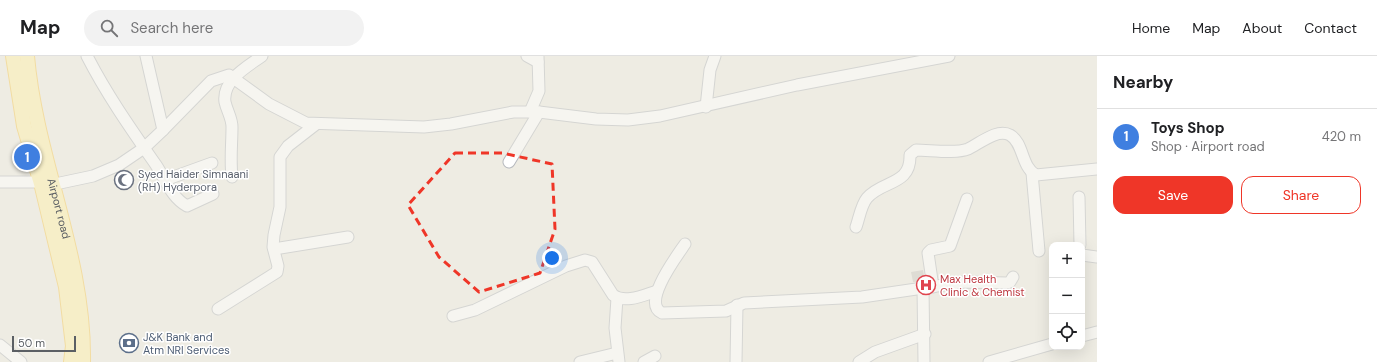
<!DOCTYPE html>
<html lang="en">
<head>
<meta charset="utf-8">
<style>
  :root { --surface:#fff; --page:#f2f2f2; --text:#202124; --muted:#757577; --line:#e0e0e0; --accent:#ef3628 }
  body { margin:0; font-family:"DM Sans",sans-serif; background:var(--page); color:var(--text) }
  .controls { position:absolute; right:12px; bottom:12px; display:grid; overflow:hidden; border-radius:8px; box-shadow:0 4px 16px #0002 }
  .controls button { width:36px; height:36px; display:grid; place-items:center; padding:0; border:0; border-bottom:1px solid var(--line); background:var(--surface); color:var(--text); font:20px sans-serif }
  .scale { position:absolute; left:12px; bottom:10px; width:64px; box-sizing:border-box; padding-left:4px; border:2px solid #5b5f64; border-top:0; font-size:11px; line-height:14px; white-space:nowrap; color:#5b5f64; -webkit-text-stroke:3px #fff; paint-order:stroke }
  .you { position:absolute; left:552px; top:202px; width:14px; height:14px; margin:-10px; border:3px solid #fff; border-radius:50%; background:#1a73e8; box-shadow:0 0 0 6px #1a73e833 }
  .badge { display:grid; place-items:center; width:26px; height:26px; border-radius:50%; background:var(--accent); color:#fff; font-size:13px; font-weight:700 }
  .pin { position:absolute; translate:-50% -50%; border:2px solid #fff; box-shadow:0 1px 4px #0006 }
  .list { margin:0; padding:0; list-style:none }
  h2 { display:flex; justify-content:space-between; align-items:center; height:52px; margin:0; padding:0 16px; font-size:17px }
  h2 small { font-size:13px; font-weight:400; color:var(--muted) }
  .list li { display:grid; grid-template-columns:26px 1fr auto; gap:12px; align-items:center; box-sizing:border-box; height:56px; padding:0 16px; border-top:1px solid var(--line) }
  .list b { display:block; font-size:15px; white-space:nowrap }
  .list p { margin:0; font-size:13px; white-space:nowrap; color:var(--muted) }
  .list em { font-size:13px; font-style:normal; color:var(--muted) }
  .actions { display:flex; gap:8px; padding:12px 16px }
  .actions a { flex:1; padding:9px 0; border:1px solid var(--accent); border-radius:12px; text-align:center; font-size:14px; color:var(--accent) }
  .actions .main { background:var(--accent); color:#fff }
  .icon { flex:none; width:22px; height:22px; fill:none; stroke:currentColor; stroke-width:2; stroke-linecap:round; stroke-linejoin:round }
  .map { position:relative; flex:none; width:1097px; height:306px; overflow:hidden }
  header { display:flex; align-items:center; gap:24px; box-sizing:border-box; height:56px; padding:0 20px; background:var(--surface); border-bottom:1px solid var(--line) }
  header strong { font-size:19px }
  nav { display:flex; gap:22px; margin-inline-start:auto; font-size:14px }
  .search { width:280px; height:36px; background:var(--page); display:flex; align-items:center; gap:10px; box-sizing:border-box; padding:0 14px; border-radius:22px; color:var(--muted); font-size:15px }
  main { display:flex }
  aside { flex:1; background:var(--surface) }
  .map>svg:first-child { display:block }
</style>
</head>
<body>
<header>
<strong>Map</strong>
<div class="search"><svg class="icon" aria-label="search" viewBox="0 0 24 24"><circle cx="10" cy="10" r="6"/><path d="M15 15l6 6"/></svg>Search here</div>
<nav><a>Home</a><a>Map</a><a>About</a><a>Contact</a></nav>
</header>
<main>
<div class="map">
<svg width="1097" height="306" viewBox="0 0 1097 306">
  <rect width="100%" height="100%" fill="#eeece3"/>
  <polygon fill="#cbc8c2" points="923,214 925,225 913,226 911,216"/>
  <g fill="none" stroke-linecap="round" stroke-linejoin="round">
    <defs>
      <g id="minor">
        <path d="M87,0c20,39 44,73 69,109 10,15 15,32 31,41l26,-12"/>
        <polyline points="146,0 163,74"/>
        <polyline points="527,0 538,6"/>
        <polyline points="706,51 710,14 715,0"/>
        <polyline points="530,56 539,35 538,0"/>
        <polyline points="509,106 539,56"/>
        <polyline points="1032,117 1039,195"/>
        <path d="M232,121c-2,-18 0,-33 0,-50 0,-9 -5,-16 -7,-25 -3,-22 22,-35 37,-46"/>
        <polyline points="165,124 212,107"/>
        <polyline points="0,126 40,126"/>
        <polyline points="46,130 93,120 119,109 144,92 163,74 211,25 229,19 269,48 306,67 424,71 451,68 513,56 539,56 596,63 628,64 660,60 797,29 949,0"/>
        <polyline points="1079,141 1080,189"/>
        <path d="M856,171c3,-8 5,-22 11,-29 15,-18 44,-12 43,-43l6,-5c14,0 40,4 52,-1 11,-5 29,-21 42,-14 14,8 11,32 26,40l61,-6"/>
        <path d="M685,188c-8,12 -44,59 -23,69l64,-2 18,-8 118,-6 102,-15 43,1 3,-1 3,-5"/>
        <polyline points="274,193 348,181"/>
        <polyline points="1082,199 1097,201"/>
        <polyline points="933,231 928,197 931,194 950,190 967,143"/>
        <polyline points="923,232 924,306"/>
        <polyline points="617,242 615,272 619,306"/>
        <polyline points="218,253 277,216 278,210 273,191 274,179 280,151 280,101 288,90 315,69"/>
        <path d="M453,260l22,-6 91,-44 19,-6 7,2 21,33c12,9 31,0 44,-4"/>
        <polyline points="1082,280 1097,276"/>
        <polyline points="0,289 21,306"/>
        <polyline points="580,306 617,297"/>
        <polyline points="644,306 655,300"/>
        <polyline points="736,306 737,249"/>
        <polyline points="859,306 875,296 925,278"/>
        <polyline points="989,306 1052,288"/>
      </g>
      <g id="major">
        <polyline points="13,0 24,70 42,131 66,231 73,290 71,306"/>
        <path id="s1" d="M27,0c9,104 58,201 56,306"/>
      </g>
    </defs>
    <use href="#minor" stroke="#b6b9be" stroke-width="13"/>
    <use href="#major" stroke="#f6c854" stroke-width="16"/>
    <use href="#minor" stroke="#fff" stroke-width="11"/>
    <use href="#major" stroke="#fff0a7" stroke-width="14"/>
  </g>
  <path d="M0 0H1097V306H0ZM455,97h47l50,11 3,65 -15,44 -61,19 -40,-35 -31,-52z" fill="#eeece3" fill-opacity=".55" fill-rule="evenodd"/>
  <path fill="none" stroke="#ef3628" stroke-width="3" stroke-dasharray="8 5" stroke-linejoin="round" d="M455,97h47l50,11 3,65 -15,44 -61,19 -40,-35 -31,-52z"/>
  <defs>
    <symbol id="mosque-ring" viewBox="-11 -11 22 22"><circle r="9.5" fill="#fff" stroke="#6b7280" stroke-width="1.5"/><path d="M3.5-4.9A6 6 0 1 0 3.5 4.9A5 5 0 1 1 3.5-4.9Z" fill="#6b7280"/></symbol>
    <symbol id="hospital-ring" viewBox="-11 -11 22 22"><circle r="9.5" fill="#fff" stroke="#e0444e" stroke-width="1.5"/><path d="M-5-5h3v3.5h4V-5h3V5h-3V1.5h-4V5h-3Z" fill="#e0444e"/></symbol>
    <symbol id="bank-ring" viewBox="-11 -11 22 22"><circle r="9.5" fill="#fff" stroke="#5c6f8a" stroke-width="1.5"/><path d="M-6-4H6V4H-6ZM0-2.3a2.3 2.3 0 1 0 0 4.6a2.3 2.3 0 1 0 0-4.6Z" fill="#5c6f8a"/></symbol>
  </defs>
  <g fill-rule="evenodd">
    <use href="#mosque-ring" x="113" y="113" width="22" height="22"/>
    <use href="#hospital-ring" x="915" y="218" width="22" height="22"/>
    <use href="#bank-ring" x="118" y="276" width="22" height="22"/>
  </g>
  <g text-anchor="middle" stroke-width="3" stroke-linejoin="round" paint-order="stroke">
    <g font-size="11" fill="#5b616d" stroke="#fff" text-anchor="start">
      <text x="138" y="122">Syed Haider Simnaani<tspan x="138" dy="13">(RH) Hyderpora</tspan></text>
    </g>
    <g font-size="11" fill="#5b5f64" stroke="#fff">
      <text dy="4" stroke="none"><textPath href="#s1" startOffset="156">Airport road</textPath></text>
    </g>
    <g font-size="11" fill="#be3a42" stroke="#fff" text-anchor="start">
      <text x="940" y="227">Max Health<tspan x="940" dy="13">Clinic &amp; Chemist</tspan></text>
    </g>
    <g font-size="11" fill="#4e5e75" stroke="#fff" text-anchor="start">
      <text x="143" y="285">J&amp;K Bank and<tspan x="143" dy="13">Atm NRI Services</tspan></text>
    </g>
  </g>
</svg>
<div class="controls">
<button>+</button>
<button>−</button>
<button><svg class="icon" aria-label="locate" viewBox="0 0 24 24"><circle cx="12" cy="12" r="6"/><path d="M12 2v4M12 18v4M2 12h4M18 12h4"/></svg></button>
</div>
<div class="scale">50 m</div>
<div class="you"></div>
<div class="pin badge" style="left:27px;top:101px;background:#3f7fe0">1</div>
</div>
<aside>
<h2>Nearby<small></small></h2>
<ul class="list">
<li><span class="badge" style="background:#3f7fe0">1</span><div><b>Toys Shop</b><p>Shop · Airport road</p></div><em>420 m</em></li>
</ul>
<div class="actions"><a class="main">Save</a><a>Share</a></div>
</aside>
</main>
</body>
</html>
